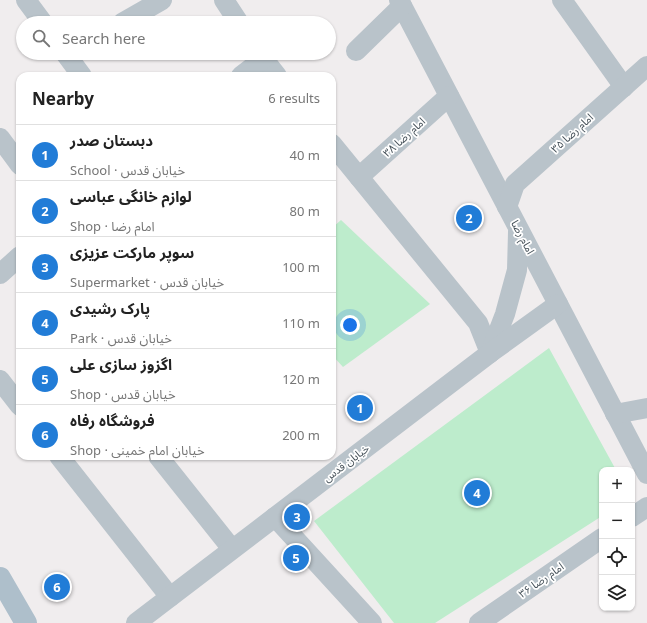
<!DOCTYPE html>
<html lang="en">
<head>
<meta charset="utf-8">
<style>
  :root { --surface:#fff; --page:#f2f2f2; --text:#222; --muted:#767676; --line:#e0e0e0; --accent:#217cd7 }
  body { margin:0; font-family:"Noto Sans","Noto Sans Arabic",sans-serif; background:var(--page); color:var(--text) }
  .controls { position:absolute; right:12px; bottom:12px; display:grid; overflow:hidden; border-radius:8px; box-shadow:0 1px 3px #0004 }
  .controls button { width:36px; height:36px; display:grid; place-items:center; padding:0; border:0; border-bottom:1px solid var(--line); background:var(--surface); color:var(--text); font:20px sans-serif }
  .you { position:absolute; left:350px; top:325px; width:14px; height:14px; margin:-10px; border:3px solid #fff; border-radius:50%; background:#1a73e8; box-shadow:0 0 0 6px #1a73e833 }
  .badge { display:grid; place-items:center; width:26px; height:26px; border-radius:50%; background:var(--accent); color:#fff; font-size:13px; font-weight:700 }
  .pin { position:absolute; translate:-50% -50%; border:2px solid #fff; box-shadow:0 1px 4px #0006 }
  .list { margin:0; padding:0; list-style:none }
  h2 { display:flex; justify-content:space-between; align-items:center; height:52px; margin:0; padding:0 16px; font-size:17px }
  h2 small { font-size:13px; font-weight:400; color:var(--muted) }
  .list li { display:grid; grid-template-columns:26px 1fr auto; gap:12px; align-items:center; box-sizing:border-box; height:56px; padding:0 16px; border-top:1px solid var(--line) }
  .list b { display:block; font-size:15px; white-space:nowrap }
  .list p { margin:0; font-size:13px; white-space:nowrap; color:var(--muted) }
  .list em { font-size:13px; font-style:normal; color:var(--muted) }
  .icon { flex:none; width:22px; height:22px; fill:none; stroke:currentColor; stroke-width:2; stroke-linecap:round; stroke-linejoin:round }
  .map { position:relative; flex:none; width:647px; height:623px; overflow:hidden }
  .search { position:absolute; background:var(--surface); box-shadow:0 1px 3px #0004; left:16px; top:16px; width:320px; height:44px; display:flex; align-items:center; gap:10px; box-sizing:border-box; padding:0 14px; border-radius:22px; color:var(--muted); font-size:15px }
  .panel { position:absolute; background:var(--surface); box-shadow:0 1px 3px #0004; left:16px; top:72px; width:320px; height:388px; border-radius:12px }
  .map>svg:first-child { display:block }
</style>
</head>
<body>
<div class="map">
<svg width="647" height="623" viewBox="0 0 647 623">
  <rect width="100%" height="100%" fill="#f0edee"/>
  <g fill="#bdeccc">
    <polygon points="341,220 430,304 343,367 332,355 332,228"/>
    <polygon points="549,348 616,470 602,470 602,516 435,623 394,623 314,521"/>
  </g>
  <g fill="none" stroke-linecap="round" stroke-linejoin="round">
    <g stroke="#b9c3ca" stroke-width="20">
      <polyline points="26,0 43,23"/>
      <polyline points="224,0 239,23"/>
      <polyline points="399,0 647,474"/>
      <polyline points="562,0 624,87"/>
      <polyline points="122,23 162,0"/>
      <polyline points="356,51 402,6"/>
      <polyline points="65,53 82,76"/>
      <polyline points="259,53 277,76"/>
      <polyline points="241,76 263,59"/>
      <polyline points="0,138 20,165"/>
      <polyline points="332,144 478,323 490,353"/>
      <polyline points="359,177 449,96"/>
      <polyline points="507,207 515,184 647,66"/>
      <polyline points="0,274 20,256"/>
      <polyline points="490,353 505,314 517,270 518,232"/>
      <polyline points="0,380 20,406"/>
      <polyline points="615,414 647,408"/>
      <polyline points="59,456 170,597"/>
      <polyline points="158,456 232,549"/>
      <polyline points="275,517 372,623"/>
      <polyline points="632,517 647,507"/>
      <polyline points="136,623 490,353 558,304"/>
      <polyline points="479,623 602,538"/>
    </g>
    <polyline stroke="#aebfcb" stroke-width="22" points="0,578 26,623"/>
  </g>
  <g text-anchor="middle" stroke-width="3.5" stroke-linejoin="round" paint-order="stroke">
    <g font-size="11" fill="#47525a" stroke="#fff">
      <text transform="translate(572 133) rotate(-42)" y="4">امام رضا ۳۵</text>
      <text transform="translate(404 137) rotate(-42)" y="4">امام رضا ۳۸</text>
      <text transform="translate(523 237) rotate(62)" y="4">امام رضا</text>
      <text transform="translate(346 463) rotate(-37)" y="4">خیابان قدس</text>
      <text transform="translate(541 580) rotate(-35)" y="4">امام رضا ۳۶</text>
    </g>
  </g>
</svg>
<div class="controls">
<button>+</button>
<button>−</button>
<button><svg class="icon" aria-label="locate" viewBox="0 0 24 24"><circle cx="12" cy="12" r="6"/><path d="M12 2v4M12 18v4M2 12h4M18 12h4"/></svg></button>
<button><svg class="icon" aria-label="layers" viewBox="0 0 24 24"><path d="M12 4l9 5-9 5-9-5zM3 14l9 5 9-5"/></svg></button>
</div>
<div class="you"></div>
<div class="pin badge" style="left:360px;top:408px">1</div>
<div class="pin badge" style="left:469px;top:218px">2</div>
<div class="pin badge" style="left:297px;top:517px">3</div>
<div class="pin badge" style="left:477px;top:493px">4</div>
<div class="pin badge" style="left:296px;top:558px">5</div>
<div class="pin badge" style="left:57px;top:587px">6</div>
<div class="search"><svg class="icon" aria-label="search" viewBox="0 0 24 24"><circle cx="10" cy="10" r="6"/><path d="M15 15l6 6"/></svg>Search here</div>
<section class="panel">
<h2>Nearby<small>6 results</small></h2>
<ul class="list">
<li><span class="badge">1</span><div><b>دبستان صدر</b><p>School · خیابان قدس</p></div><em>40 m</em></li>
<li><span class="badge">2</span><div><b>لوازم خانگی عباسی</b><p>Shop · امام رضا</p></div><em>80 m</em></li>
<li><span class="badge">3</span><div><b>سوپر مارکت عزیزی</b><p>Supermarket · خیابان قدس</p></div><em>100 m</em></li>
<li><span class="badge">4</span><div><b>پارک رشیدی</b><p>Park · خیابان قدس</p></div><em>110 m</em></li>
<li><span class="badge">5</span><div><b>اگزوز سازی علی</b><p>Shop · خیابان قدس</p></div><em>120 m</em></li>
<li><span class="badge">6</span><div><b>فروشگاه رفاه</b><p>Shop · خیابان امام خمینی</p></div><em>200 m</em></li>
</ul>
</section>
</div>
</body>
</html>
